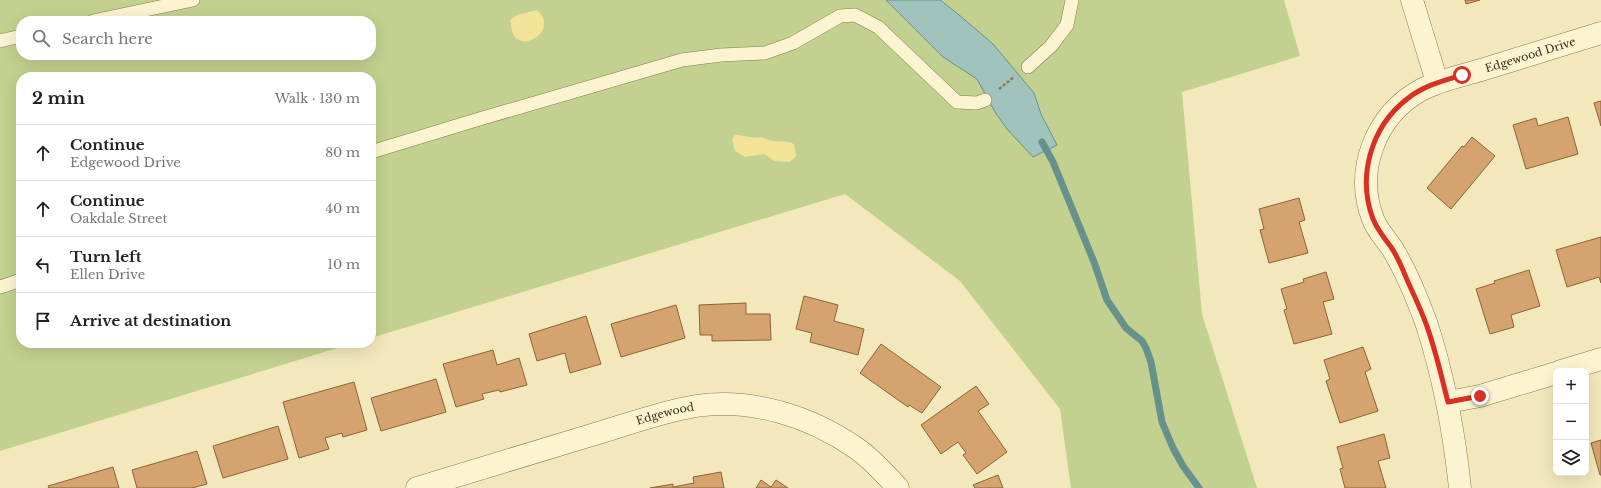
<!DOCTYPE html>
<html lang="en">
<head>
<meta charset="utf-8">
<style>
  :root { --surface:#fff; --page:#f6f6f6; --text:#222; --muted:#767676; --line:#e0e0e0 }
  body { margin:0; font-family:"Libre Baskerville",serif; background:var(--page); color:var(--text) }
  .controls { position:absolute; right:12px; bottom:12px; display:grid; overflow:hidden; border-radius:8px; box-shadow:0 4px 16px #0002 }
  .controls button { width:36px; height:36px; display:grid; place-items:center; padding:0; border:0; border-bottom:1px solid var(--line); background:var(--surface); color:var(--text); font:20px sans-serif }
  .stop { position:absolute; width:12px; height:12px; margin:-9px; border:3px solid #d93025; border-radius:50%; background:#fff }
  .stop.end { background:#d93025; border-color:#fff; box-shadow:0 1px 4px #0008 }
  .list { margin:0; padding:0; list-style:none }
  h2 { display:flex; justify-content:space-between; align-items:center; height:52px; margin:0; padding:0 16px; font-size:17px }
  h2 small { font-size:13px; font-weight:400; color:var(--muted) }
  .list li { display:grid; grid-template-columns:26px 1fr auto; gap:12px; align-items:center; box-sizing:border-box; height:56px; padding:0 16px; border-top:1px solid var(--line) }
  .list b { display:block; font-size:15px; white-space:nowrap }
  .list p { margin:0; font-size:13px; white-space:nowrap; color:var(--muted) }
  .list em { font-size:13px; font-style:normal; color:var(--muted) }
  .icon { flex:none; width:22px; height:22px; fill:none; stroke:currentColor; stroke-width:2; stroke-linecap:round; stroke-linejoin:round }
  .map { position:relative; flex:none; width:1601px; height:488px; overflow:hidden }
  .search { position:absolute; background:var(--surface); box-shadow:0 4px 16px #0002; left:16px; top:16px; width:360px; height:44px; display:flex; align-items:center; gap:10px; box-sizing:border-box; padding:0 14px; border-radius:16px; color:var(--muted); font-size:15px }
  .panel { position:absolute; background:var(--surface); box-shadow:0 4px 16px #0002; left:16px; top:72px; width:360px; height:276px; border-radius:16px }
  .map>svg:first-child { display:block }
</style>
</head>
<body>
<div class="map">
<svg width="1601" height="488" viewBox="0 0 1601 488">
  <rect width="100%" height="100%" fill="#f2e8bc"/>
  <path fill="#c2d18f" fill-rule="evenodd" d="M0,0h1284l16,56 -118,36 20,222 55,174h-186l-11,-79 -100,-128 -115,-87 -474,144v-261h-350v266h333l-354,108zM21,21h350v34h-350z"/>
  <g fill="#f2e396">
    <path d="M537,10c22,19 -12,42 -23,26 -2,-4 -3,-11 -4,-16l7,-5z"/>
    <path d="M735,135c10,0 17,4 26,2 11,7 23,2 33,7l2,12 -6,6 -16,-1 -10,-7 -19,3 -10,-6 -3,-12z"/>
  </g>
  <polygon fill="#a1c3bd" stroke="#67928c" points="886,0 940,0 958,14 993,44 1034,93 1041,114 1057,145 1033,157 1007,129 995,112 977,79 943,57"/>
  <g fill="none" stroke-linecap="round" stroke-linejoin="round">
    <polyline stroke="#67928c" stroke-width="7" points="1042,142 1053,162 1094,262 1107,300 1126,328 1142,341 1146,348 1151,362 1162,422 1173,448 1183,466 1199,488"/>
  </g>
  <g fill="#d5a46e" stroke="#8e6337">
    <polygon points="1465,0 1480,0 1466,4"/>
    <polygon points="1601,101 1601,126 1594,103"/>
    <polygon points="1568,117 1578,154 1526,169 1513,125 1536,118 1538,126"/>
    <polygon points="1472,137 1495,156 1451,209 1427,188 1462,146 1464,147"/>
    <polygon points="1299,198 1305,220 1299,222 1308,253 1269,263 1260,230 1264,229 1259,209"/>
    <polygon points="1601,237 1601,283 1599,277 1567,287 1556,250"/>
    <polygon points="1529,270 1540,306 1511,315 1514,327 1490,334 1476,289 1495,283 1494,281"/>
    <polygon points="1326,272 1334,299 1323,302 1332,334 1294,344 1284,310 1287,309 1281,289 1304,282 1303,279"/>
    <polygon points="804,296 838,305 834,321 864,329 858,355 810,342 812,333 796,329"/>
    <polygon points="746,303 746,314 770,314 771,340 712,341 712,335 700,335 699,305"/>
    <polygon points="676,305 685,338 621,357 611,324"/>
    <polygon points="586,316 601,364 570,373 565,353 537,361 529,334"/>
    <polygon points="881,344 941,387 922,413 909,405 908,407 860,373"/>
    <polygon points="1363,347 1371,369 1365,372 1378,411 1340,423 1326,381 1330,379 1324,360"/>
    <polygon points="493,350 497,365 519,358 527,385 500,392 499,390 482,394 484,399 456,407 443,364"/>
    <polygon points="436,379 446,412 381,431 371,398"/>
    <polygon points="354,382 367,430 343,437 342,433 325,438 329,449 299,458 283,402"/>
    <polygon points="976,386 989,404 978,411 1007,452 977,474 963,455 966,453 958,442 941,454 921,425"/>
    <polygon points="278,426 288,459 223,478 213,446"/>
    <polygon points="1384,434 1390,458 1378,461 1386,488 1345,488 1340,469 1343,468 1337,447"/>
    <polygon points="1601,440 1601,475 1600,475 1591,443"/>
    <polygon points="197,451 207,484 192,488 137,488 132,470"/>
    <polygon points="113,467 119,488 49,488 48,486"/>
    <polygon points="721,472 724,488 650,488 673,484 673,487 694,483 693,477"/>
    <polygon points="998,475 1003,488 975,488 973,485"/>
    <polygon points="761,480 771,487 776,480 788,488 756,488"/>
  </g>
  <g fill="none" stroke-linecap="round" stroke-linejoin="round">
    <defs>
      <g id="lane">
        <polyline points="93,21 193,0"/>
        <polyline points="0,41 21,36"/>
        <polyline points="1028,67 1051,46 1067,25 1072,0"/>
        <polyline points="371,152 476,120 682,60 721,55 765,53 793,43 840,16 855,15 878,27 957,102 977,103 985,100"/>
        <polyline points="0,287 21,280"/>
      </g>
      <g id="street">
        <polyline points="1412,0 1437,82"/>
        <polyline points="1561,371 1601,359"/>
        <polyline points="1448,402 1480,396 1556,373"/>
        <path id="s1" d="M417,488c56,-17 112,-34 168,-51 36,-10 74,-25 111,-31 56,-8 114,10 160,42 16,11 29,26 42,40"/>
        <path id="s2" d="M1460,488c-6,-57 -16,-111 -34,-166 -9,-24 -21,-53 -34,-74 -7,-10 -15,-18 -19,-29 -19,-49 3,-104 48,-129 19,-10 40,-14 60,-20 40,-12 80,-25 120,-37"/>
      </g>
    </defs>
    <use href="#lane" stroke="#8c7854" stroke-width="14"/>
    <use href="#street" stroke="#8c7854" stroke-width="23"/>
    <polyline stroke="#8c7854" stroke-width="2.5" stroke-dasharray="3 2" stroke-linecap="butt" points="999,89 1014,77"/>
    <use href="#lane" stroke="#fcf4d0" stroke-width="13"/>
    <use href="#street" stroke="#fcf4d0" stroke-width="22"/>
  </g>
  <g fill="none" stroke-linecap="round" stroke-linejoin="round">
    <path stroke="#d93025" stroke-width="5" d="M1462,75c-20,6 -39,11 -55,24 -36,28 -50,77 -34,120 4,10 11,19 18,28 7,10 12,23 17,35 6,13 12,26 17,39 10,26 16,54 23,81l32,-6"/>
  </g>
  <g text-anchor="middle" stroke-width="3" stroke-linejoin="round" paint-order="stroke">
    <g font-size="11" fill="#392d1a" stroke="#f9f1cd">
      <text dy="4" stroke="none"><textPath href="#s2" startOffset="551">Edgewood Drive</textPath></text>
      <text dy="4" stroke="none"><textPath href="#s1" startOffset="259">Edgewood</textPath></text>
    </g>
  </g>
</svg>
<div class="controls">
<button>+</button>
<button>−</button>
<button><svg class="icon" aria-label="layers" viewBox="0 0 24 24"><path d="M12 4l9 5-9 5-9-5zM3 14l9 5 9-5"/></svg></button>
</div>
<div class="stop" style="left:1462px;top:75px"></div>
<div class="stop end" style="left:1480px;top:396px"></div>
<div class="search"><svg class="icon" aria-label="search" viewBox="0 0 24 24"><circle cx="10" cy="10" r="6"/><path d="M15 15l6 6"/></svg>Search here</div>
<section class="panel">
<h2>2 min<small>Walk · 130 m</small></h2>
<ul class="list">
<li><svg class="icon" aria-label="ahead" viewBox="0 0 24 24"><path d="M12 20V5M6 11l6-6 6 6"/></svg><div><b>Continue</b><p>Edgewood Drive</p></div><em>80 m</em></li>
<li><svg class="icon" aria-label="ahead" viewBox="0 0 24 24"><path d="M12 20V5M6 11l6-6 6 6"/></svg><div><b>Continue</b><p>Oakdale Street</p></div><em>40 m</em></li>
<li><svg class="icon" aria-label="left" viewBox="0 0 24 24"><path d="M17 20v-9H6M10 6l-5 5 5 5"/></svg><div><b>Turn left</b><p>Ellen Drive</p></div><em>10 m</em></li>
<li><svg class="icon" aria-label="arrive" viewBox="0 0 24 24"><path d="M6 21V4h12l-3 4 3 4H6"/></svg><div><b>Arrive at destination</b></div></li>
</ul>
</section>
</div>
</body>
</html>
